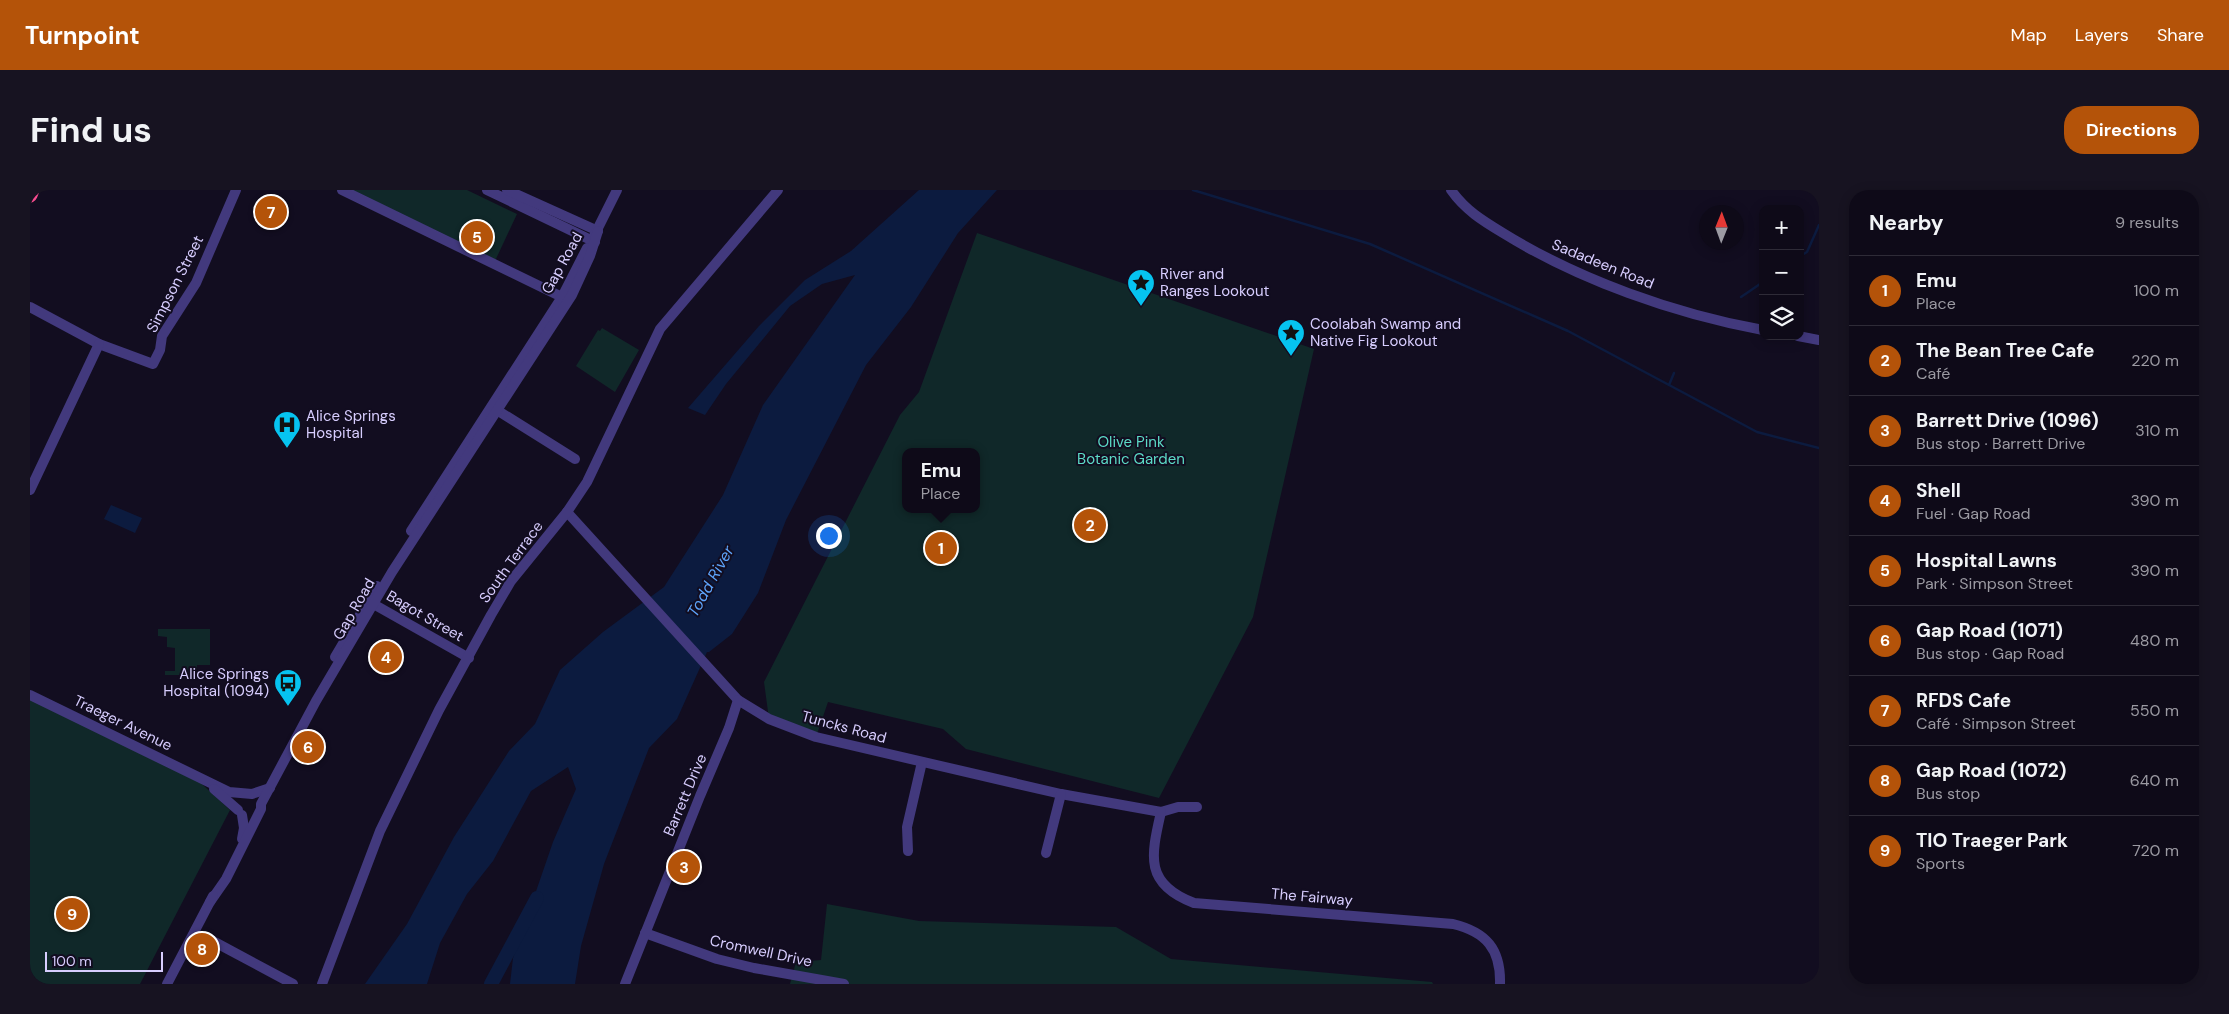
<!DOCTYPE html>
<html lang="en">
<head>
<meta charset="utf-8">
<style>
  :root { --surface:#0e0a18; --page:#171321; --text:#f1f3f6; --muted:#9b9aa2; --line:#2e2b37; --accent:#b45309 }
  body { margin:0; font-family:"DM Sans",sans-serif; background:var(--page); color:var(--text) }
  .controls { position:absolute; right:15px; top:15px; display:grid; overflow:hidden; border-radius:10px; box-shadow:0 2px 12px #0003 }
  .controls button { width:45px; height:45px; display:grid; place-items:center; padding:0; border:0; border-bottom:1px solid var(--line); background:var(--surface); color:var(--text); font:25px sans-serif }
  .compass { position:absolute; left:1669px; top:15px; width:45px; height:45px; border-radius:50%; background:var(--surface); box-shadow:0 2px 12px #0003; rotate:1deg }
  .scale { position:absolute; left:15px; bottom:12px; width:118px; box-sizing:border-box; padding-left:5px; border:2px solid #d7cdfe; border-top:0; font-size:14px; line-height:18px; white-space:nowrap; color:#d7cdfe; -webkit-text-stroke:4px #120d20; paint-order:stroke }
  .you { position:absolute; left:798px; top:345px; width:18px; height:18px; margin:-12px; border:4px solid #fff; border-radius:50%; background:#1a73e8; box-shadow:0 0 0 8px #1a73e833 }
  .badge { display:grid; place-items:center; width:32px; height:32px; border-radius:50%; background:var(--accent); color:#fff; font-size:16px; font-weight:700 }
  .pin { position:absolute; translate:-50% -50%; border:2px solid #fff; box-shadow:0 1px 5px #0006 }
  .popup { position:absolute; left:872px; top:258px; width:78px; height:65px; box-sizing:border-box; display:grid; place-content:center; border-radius:10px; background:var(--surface); filter:drop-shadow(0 1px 4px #0005); font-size:16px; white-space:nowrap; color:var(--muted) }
  .popup b { font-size:19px; color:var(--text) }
  .popup::after { content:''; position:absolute; left:50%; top:100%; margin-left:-10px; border:10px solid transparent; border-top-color:var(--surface) }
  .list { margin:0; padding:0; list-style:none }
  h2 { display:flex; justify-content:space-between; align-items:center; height:65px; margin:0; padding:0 20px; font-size:21px }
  h2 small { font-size:16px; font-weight:400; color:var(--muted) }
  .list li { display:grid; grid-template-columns:32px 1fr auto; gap:15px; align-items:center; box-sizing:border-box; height:70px; padding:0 20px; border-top:1px solid var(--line) }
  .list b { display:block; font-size:19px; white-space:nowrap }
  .list p { margin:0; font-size:16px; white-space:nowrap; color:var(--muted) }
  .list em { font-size:16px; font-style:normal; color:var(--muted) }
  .icon { flex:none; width:28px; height:28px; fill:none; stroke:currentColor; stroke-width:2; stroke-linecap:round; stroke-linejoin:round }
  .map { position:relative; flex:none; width:1789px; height:794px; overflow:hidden; border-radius:20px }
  header { display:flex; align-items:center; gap:30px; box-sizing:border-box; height:70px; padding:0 25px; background:var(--accent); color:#fff }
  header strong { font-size:24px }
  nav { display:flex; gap:28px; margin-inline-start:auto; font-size:18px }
  .intro { display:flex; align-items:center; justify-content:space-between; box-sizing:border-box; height:120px; padding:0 30px }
  h1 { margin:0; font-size:35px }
  .button { padding:12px 22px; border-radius:20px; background:var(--accent); color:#fff; font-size:18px; font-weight:700 }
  main { display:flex; gap:30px; padding:0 30px }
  aside { flex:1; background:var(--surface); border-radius:20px; box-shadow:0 2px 12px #0003 }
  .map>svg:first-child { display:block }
</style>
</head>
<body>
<header>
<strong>Turnpoint</strong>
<nav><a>Map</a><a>Layers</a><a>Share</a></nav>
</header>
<div class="intro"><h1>Find us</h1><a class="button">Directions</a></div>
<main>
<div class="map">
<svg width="1789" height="794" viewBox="0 0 1789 794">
  <rect width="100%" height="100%" fill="#120d20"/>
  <g fill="#102829" fill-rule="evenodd">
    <polygon points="320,0 437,0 487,24 465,71"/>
    <path d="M947,43l337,116 -61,268 -94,181 -193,-49 -23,-20 -115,-27 -12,35 -47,-18 -5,-37 136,-267 19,-23zM876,262h70v57h-70z"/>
    <polygon points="572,138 609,160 585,202 546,176 568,140 570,141"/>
    <polygon points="128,439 180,439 180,475 167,475 167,485 135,485 135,481 145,481 145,458 137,457 137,447 128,446"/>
    <polygon points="0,505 160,583 200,620 110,794 0,794"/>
    <polygon points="797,714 889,731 1086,737 1141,769 1402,792 1403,794 760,794 766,772 791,770"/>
  </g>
  <g fill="#0c1b3f">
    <polygon points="889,0 967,0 928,43 881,117 836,175 756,330 728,403 702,444 679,462 677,462 647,529 619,558 574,674 551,756 545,794 480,794 483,768 523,652 546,599 538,577 501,601 463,671 437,704 410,753 397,794 335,794 377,734 424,647 479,561 505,534 530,480 573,442 634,397 693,305 733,215 825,85 792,94 760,116 696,194 675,225 658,218 729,136 775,90 821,61"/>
    <polygon points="81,315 112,328 105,343 74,329"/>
  </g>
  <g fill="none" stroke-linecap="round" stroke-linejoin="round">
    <g stroke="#0c1b3f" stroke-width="2.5">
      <polyline points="1163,0 1340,54 1538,141 1727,242 1789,258"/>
      <polyline points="1770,66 1777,62 1789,35"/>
      <polyline points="1711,107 1733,92"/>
      <polyline points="1639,195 1644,183"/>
    </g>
    <polyline stroke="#0c1b3f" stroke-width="14" points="461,794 507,708"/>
    <g stroke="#42397d" stroke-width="10">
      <polyline points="312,0 532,107"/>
      <polyline points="457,0 565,52"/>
      <polyline points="477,0 568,41"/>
      <path d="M1421,0c14,20 32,31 52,43 76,47 172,81 260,97"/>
      <polyline points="564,46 587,0"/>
      <polyline points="0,117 69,154 123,174 130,160 132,146 166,93 206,0"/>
      <polyline points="1768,146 1789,150"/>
      <polyline points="462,217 545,269"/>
      <polyline points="0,300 69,154"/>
      <polyline points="537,322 708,510 739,529 786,547 1031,604 1131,622 1148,617 1167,617"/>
      <polyline points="381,341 532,107 557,58"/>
      <polyline points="338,411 439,468"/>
      <polyline points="305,467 347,396"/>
      <polyline points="0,505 199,602 222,604 240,598"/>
      <polyline points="184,599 208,620"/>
      <path d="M1131,622c-10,44 -17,72 33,91l259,21c33,8 48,25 47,60"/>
      <polyline points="212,625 214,638 212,649"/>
      <polyline points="878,661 877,637 892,572"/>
      <polyline points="1016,663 1031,604"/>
      <polyline points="180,712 196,689 231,619 231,614 286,511 362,382 542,105 560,66 568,41"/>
      <polyline points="615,743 687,769 724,778 814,794"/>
      <polyline points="179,749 263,794"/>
      <polyline points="137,794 183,706"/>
      <polyline points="292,794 350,641 409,520 461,425 481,391 537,322 557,292 630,139 748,0"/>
      <polyline points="595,794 670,606 699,538 708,510"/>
    </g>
    <polyline stroke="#fa4c8f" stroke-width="15" points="0,5 2,0"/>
  </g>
  <defs>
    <symbol id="sight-pin" viewBox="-11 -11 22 30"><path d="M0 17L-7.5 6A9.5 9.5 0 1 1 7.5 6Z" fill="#06c3f0" stroke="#120d20"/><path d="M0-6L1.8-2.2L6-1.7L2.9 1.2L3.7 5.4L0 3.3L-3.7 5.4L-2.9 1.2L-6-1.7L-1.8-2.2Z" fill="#111"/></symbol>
    <symbol id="hospital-pin" viewBox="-11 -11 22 30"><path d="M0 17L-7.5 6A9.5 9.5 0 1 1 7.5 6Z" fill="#06c3f0" stroke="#120d20"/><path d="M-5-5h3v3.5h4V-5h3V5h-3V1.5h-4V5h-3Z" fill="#111"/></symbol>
    <symbol id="bus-pin" viewBox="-11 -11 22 30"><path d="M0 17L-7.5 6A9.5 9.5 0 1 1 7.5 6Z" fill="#06c3f0" stroke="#120d20"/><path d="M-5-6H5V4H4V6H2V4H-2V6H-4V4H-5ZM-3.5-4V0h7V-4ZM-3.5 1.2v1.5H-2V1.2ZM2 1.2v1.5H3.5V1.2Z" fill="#111"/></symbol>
  </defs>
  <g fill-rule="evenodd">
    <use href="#sight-pin" x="1095" y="77" width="32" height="43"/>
    <use href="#sight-pin" x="1245" y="127" width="32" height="43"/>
    <use href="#hospital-pin" x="241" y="219" width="32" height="43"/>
    <use href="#bus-pin" x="242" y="477" width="32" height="43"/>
  </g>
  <g text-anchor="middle" stroke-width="4" stroke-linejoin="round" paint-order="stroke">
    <g font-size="15" fill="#d7cdfe" stroke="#120d20">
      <text transform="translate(532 73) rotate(-61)" y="5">Gap Road</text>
      <text transform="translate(1573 74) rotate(22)" y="5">Sadadeen Road</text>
      <text transform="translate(145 94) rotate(-63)" y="5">Simpson Street</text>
      <text transform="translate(481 372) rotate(-54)" y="5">South Terrace</text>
      <text transform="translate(324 419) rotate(-60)" y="5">Gap Road</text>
      <text transform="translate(395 426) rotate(30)" y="5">Bagot Street</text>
      <text transform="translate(93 533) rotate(26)" y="5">Traeger Avenue</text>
      <text transform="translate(814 537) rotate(15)" y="5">Tuncks Road</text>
      <text transform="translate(655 605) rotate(-67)" y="5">Barrett Drive</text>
      <text transform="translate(1282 707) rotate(5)" y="5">The Fairway</text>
      <text transform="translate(731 761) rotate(12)" y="5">Cromwell Drive</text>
    </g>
    <g font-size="15" fill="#d7cdfe" stroke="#120d20" text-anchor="start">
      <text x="1130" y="89">River and<tspan x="1130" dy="17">Ranges Lookout</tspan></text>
      <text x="1280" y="139">Coolabah Swamp and<tspan x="1280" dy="17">Native Fig Lookout</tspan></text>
      <text x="276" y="231">Alice Springs<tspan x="276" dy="17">Hospital</tspan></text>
      <text x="239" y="489" text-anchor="end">Alice Springs<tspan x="239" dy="17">Hospital (1094)</tspan></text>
    </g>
    <g font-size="15" fill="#5cdbc7" stroke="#120d20">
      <text x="1101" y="257">Olive Pink<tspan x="1101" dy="17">Botanic Garden</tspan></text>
    </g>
    <g font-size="16" font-style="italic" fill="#5ea4fb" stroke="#120d20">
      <text transform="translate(680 391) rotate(-61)" y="6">Todd River</text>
    </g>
  </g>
</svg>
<div class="controls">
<button>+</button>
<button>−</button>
<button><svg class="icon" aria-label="layers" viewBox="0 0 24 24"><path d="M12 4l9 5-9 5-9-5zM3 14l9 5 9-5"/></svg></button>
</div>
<svg class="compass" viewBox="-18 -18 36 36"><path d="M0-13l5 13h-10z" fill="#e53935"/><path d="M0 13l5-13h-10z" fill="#9b9aa2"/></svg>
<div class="scale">100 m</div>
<div class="you"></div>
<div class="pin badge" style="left:911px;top:358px">1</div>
<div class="popup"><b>Emu</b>Place</div>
<div class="pin badge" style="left:1060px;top:335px">2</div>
<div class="pin badge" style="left:654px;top:677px">3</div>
<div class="pin badge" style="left:356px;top:467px">4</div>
<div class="pin badge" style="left:447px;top:47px">5</div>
<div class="pin badge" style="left:278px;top:557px">6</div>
<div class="pin badge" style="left:241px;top:22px">7</div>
<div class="pin badge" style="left:172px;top:759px">8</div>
<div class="pin badge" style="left:42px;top:724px">9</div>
</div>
<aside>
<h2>Nearby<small>9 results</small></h2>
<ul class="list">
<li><span class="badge">1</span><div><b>Emu</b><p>Place</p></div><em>100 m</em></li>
<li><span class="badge">2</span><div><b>The Bean Tree Cafe</b><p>Café</p></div><em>220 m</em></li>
<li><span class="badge">3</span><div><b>Barrett Drive (1096)</b><p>Bus stop · Barrett Drive</p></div><em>310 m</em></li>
<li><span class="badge">4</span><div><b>Shell</b><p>Fuel · Gap Road</p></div><em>390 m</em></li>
<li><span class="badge">5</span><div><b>Hospital Lawns</b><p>Park · Simpson Street</p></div><em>390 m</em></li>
<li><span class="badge">6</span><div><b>Gap Road (1071)</b><p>Bus stop · Gap Road</p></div><em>480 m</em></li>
<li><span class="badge">7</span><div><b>RFDS Cafe</b><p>Café · Simpson Street</p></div><em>550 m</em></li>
<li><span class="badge">8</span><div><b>Gap Road (1072)</b><p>Bus stop</p></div><em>640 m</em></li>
<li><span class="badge">9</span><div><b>TIO Traeger Park</b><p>Sports</p></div><em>720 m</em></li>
</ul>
</aside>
</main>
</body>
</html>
